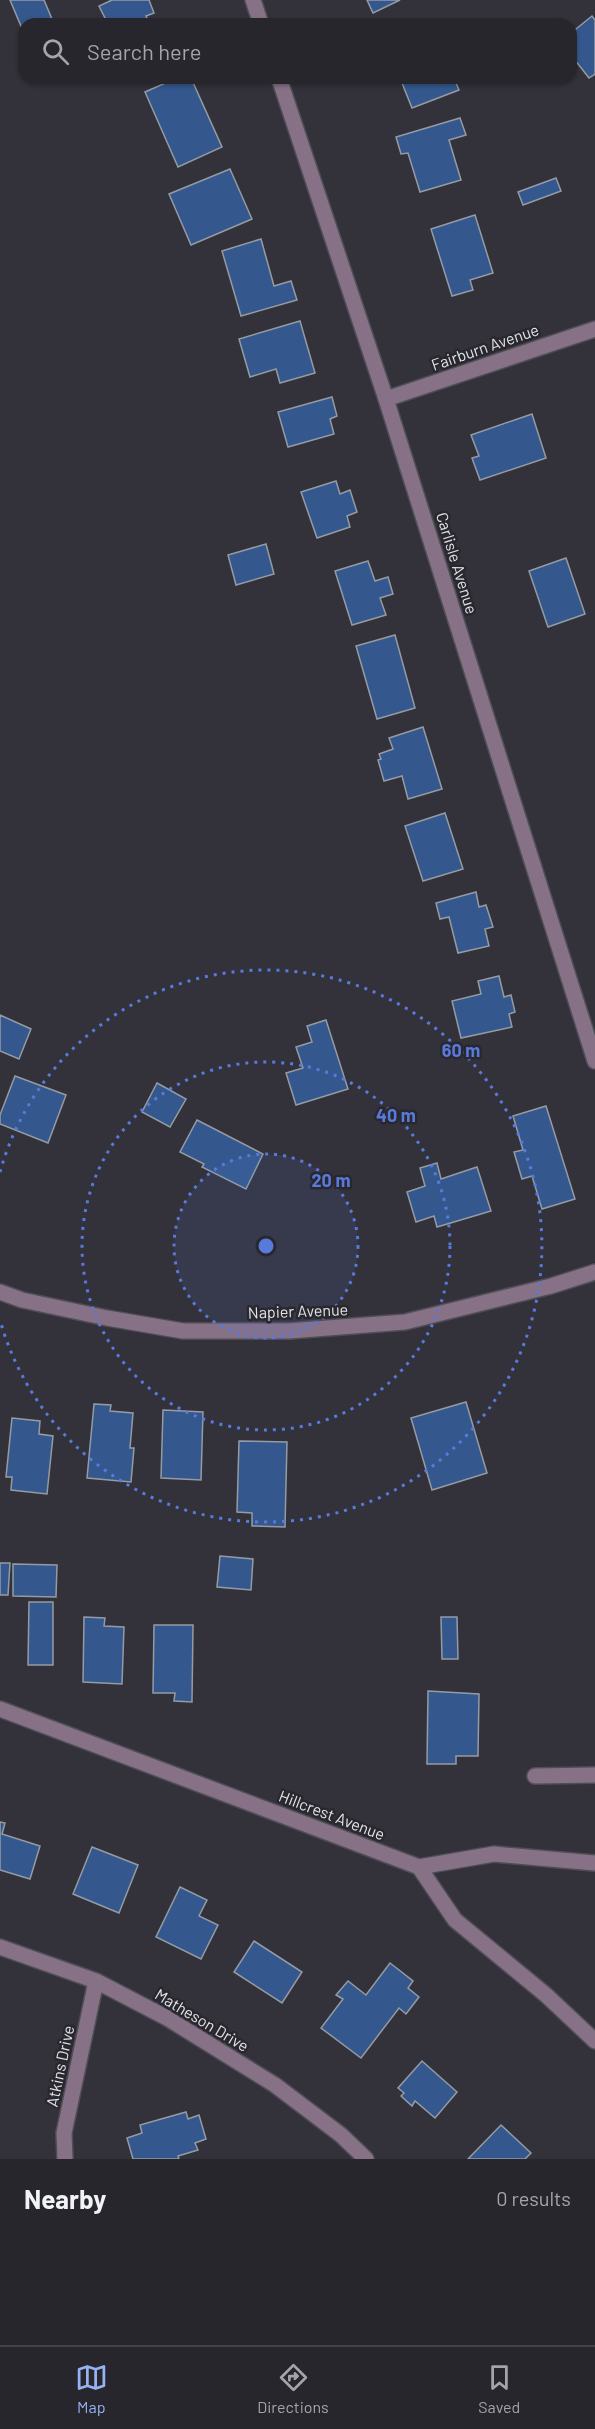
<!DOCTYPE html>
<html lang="en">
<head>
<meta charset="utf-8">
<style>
  :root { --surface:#26262c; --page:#2e2e34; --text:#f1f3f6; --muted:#a4a5a9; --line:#424348; --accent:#95b2f1 }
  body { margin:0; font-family:Barlow,sans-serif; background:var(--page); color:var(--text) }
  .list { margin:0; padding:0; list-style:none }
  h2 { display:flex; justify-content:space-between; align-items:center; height:78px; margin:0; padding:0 24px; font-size:26px }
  h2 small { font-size:20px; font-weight:400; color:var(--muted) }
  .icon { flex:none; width:33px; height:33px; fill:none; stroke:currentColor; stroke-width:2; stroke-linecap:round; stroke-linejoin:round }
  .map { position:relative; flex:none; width:595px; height:2159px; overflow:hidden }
  .search { position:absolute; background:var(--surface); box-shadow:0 2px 4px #0004; left:18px; right:18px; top:18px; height:66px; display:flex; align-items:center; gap:15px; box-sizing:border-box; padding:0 21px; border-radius:18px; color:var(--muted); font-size:22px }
  .sheet { height:186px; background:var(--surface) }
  nav { display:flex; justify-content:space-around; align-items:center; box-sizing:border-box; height:84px; border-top:2px solid var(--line); background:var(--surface); font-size:16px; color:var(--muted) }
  nav a { display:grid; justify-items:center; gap:3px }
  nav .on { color:var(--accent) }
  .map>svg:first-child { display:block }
</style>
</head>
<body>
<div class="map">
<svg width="595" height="2159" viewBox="0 0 595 2159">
  <rect width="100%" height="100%" fill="#33323a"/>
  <g fill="#34588d" stroke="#959ba3" stroke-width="1.5">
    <polygon points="10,0 44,0 52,19 39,24 24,24 23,31"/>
    <polygon points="112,0 149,0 154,13 146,16 150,24 108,24 99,6"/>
    <polygon points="367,0 400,0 373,13"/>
    <polygon points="592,16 595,20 595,74 589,78 571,55 571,33"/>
    <polygon points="177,78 191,78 222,147 178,167 145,92"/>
    <polygon points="400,78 454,78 459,90 412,108"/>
    <polygon points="460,118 466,135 449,140 461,180 420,192 408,153 401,154 396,137"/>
    <polygon points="230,169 252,219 191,245 169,194"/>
    <polygon points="556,178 561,191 523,205 518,192"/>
    <polygon points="475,215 493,273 470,280 473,290 452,296 431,229"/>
    <polygon points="261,239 274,286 291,281 297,300 241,316 222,251"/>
    <polygon points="300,321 315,373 280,383 276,369 250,377 239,339"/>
    <polygon points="332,397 337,416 330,419 334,434 288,447 278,412"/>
    <polygon points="532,414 546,458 480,480 472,458 479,456 471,435"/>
    <polygon points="336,481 340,494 350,490 357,512 347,516 350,527 317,538 301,492"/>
    <polygon points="266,544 274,574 236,585 228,555"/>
    <polygon points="566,558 585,614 548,627 529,571"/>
    <polygon points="368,561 375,581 388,577 393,594 380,598 386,615 352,625 335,571"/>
    <polygon points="395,635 415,708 377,719 356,646"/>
    <polygon points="423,727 442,789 408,799 402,776 384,781 378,760 381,759 379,754 393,749 389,738"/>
    <polygon points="445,813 463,869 423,881 405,826"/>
    <polygon points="476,892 479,907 486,905 493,927 485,929 489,946 458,953 449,917 440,919 436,903"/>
    <polygon points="499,976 504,997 511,995 515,1012 509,1014 512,1027 461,1038 452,1001 481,994 478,981"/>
    <polygon points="0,1015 31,1029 19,1059 0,1051"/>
    <polygon points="326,1020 348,1089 296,1105 286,1073 303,1068 296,1047 312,1042 307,1026"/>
    <polygon points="15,1076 66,1095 48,1143 0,1124 0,1115"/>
    <polygon points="157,1083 186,1099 170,1127 142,1112"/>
    <polygon points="546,1106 575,1199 542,1209 532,1176 522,1179 514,1152 523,1150 513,1116"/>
    <polygon points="197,1120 263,1154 246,1189 202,1167 204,1164 180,1152"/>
    <polygon points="437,1163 441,1179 477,1167 491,1211 437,1227 434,1216 416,1222 407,1192 425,1186 420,1168"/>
    <polygon points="466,1402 487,1473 432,1490 411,1418"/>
    <polygon points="94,1404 111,1405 110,1411 133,1413 130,1448 134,1448 131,1482 87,1478"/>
    <polygon points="163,1410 203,1412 201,1480 161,1478"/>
    <polygon points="12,1418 40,1421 39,1434 53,1436 47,1494 11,1490 12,1477 6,1477"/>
    <polygon points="239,1441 287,1442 285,1527 252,1526 252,1513 237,1512"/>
    <polygon points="220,1556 253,1559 251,1590 217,1587"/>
    <polygon points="0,1563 10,1563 8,1595 0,1595"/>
    <polygon points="13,1564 57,1565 56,1597 13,1596"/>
    <polygon points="29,1602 53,1602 53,1665 28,1665"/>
    <polygon points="84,1617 105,1618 104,1626 124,1627 122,1684 83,1682"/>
    <polygon points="441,1617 457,1617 458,1659 442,1659"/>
    <polygon points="154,1625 193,1625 192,1702 174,1701 175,1693 153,1693"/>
    <polygon points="428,1691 479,1694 478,1756 456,1756 456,1764 427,1764"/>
    <polygon points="0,1822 5,1823 2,1834 40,1846 30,1879 0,1870"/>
    <polygon points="92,1847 138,1865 119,1913 73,1894"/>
    <polygon points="180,1887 207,1900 199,1916 218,1925 201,1959 156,1937"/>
    <polygon points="254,1941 302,1972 282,2003 234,1972"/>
    <polygon points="390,1963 413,1981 408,1988 419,1997 406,2014 399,2008 361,2058 321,2028 343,1999 336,1995 348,1981 366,1995"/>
    <polygon points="422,2061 457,2092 435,2118 415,2101 412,2106 401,2096 404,2093 398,2088"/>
    <polygon points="186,2112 188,2119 199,2115 206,2139 195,2143 198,2150 178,2156 179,2159 133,2159 127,2138 142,2133 140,2125"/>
    <polygon points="501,2125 531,2153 525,2159 468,2159"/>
  </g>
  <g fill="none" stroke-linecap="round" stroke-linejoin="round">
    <defs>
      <g id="minor">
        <polyline points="253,0 261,24"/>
        <polyline points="279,78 386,399 595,1061"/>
        <polyline points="386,399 595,329"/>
        <polyline points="0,1292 22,1300 107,1318 183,1331 289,1331 405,1322 551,1286 595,1272"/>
        <polyline points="0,1709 419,1867 455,1920 546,1995 595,2041"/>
        <polyline points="535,1776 595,1775"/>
        <polyline points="419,1867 494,1854 595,1863"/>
        <polyline points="0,1947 96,1981 167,2018 275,2085 341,2135 366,2159"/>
        <polyline points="65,2159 64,2133 96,1981"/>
      </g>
    </defs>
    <use href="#minor" stroke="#4f4e56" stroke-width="18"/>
    <use href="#minor" stroke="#877187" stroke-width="15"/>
  </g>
  <circle cx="266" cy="1246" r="92" fill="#587adc" fill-opacity=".12"/>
  <g fill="none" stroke="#587adc" stroke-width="3" stroke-dasharray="3 6">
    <circle cx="266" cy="1246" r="92"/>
    <circle cx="266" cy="1246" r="184"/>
    <path d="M0 1172A276 276 0 1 1 0 1320"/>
  </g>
  <g text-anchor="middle" stroke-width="5" stroke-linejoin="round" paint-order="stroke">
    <g font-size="16" fill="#e2e2e7" stroke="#29282f">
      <text transform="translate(485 347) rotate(-19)" y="6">Fairburn Avenue</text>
      <text transform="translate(457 563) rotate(73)" y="6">Carlisle Avenue</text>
      <text transform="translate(298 1311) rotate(-2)" y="6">Napier Avenue</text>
      <text transform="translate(332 1815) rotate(21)" y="6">Hillcrest Avenue</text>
      <text transform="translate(202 2020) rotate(31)" y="6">Matheson Drive</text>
      <text transform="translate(60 2066) rotate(-78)" y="6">Atkins Drive</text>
    </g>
  </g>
  <circle cx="266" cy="1246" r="9" fill="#587adc" stroke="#29282f" stroke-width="3"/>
  <g font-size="18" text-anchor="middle" font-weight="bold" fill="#587adc" stroke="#29282f" stroke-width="5" stroke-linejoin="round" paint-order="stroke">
    <text x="461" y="1057">60 m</text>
    <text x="396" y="1122">40 m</text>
    <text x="331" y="1187">20 m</text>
  </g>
</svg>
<div class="search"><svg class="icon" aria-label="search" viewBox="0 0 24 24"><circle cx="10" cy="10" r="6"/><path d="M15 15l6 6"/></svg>Search here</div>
</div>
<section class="sheet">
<h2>Nearby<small>0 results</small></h2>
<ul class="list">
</ul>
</section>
<nav>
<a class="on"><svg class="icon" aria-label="map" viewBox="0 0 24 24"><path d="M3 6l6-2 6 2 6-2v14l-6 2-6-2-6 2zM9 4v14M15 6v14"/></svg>Map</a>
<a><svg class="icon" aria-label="directions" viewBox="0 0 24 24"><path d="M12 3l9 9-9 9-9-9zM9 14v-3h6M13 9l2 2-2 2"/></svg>Directions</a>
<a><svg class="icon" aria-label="saved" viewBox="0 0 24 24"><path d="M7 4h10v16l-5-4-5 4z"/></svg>Saved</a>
</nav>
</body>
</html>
